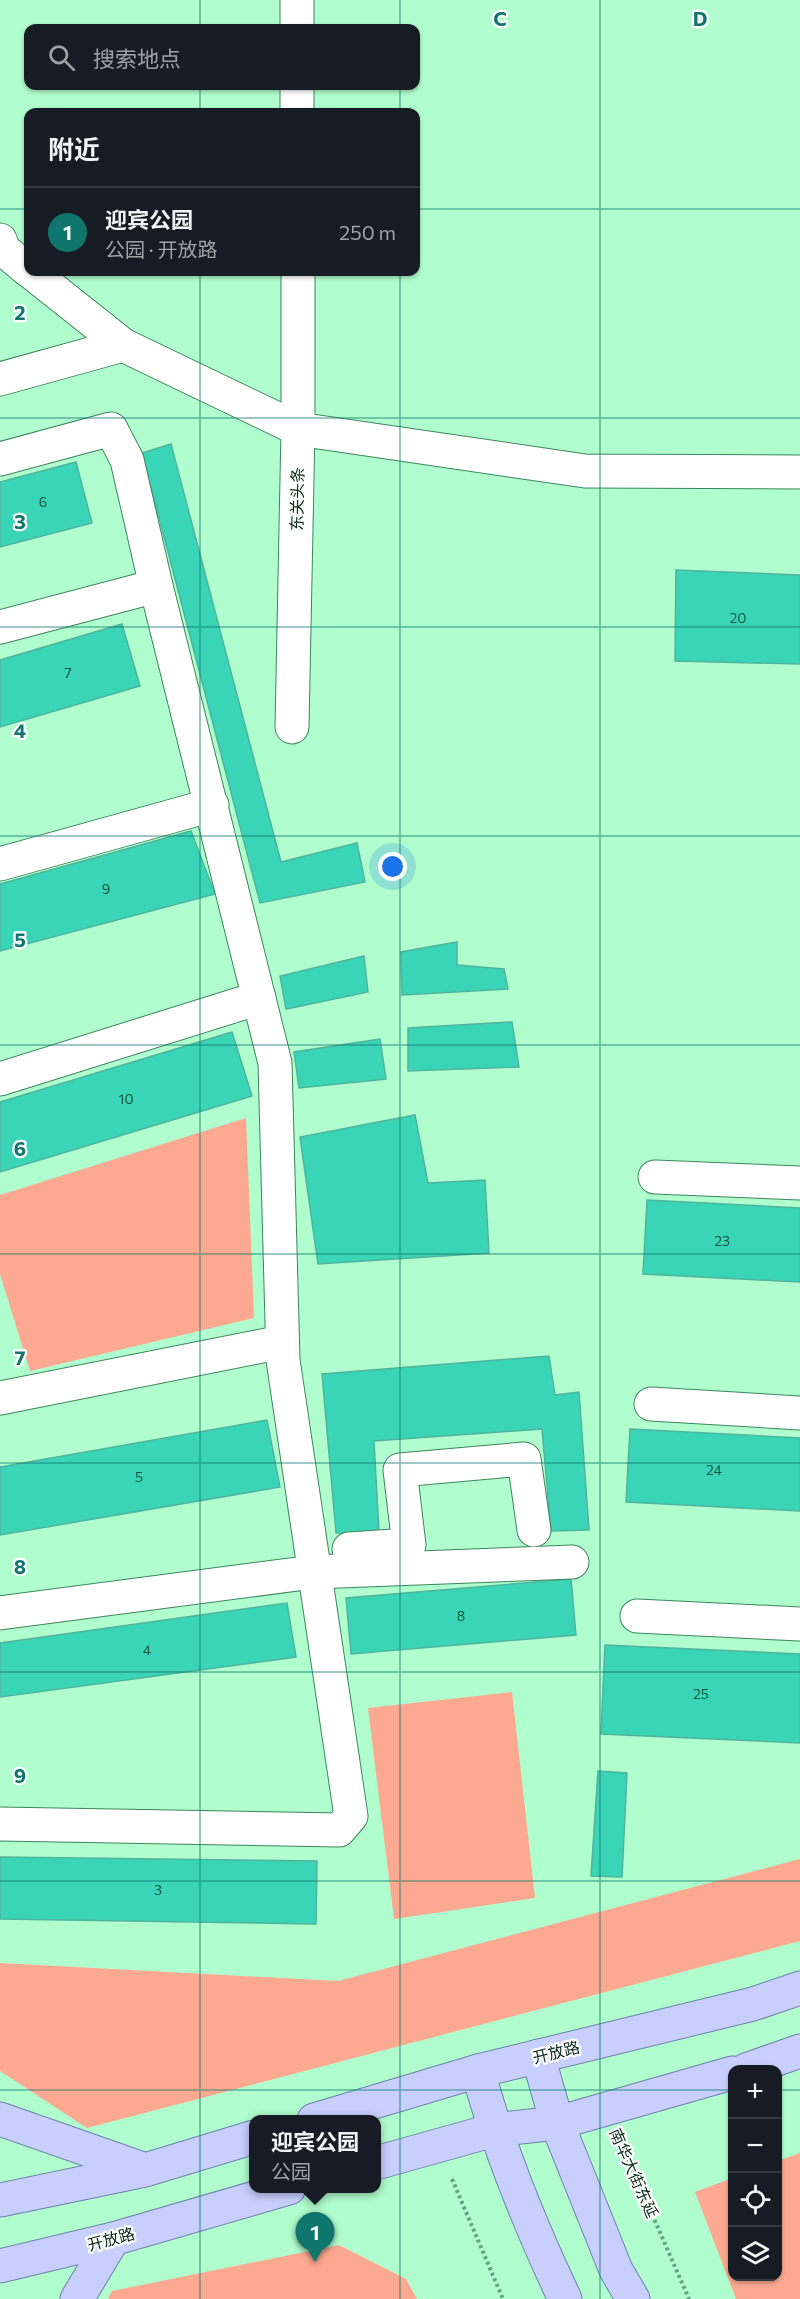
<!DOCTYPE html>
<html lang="zh">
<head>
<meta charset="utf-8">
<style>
  :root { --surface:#171b24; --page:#20242c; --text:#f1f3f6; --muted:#9ea1a6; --line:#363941; --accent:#0f766e }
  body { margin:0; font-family:Commissioner,"Noto Sans SC",sans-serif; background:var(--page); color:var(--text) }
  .controls { position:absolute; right:18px; bottom:18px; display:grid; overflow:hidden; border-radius:12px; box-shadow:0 2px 4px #0004 }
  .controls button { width:54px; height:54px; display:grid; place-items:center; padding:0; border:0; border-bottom:2px solid var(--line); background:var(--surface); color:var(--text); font:30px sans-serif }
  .you { position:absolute; left:393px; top:867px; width:21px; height:21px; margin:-15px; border:4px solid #fff; border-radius:50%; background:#1a73e8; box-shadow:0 0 0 9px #1a73e833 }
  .badge { display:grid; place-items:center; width:39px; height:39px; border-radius:50%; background:var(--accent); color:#fff; font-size:20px; font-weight:700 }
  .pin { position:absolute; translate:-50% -50px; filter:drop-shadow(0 2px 3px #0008) }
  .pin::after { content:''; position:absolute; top:32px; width:21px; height:18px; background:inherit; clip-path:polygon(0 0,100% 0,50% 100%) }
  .popup { position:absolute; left:249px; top:2115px; width:132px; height:78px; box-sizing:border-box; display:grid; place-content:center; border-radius:12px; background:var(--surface); filter:drop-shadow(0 2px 4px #0005); font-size:20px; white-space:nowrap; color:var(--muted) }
  .popup b { font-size:22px; color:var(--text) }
  .popup::after { content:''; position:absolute; left:50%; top:100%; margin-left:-12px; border:12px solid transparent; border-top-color:var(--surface) }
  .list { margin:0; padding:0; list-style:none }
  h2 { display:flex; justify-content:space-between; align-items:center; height:78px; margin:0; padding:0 24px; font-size:26px }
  h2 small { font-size:20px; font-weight:400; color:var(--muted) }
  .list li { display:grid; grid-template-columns:39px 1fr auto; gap:18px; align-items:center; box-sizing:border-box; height:90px; padding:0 24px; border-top:2px solid var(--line) }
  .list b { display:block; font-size:22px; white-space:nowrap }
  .list p { margin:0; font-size:20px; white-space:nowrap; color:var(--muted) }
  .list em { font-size:20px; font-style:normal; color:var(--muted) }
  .icon { flex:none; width:33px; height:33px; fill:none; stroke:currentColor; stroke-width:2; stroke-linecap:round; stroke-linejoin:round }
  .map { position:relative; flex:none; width:800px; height:2299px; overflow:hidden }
  .search { position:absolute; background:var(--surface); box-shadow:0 2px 4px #0004; left:24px; top:24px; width:396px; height:66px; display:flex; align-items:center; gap:15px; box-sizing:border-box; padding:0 21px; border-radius:12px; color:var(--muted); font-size:22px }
  .panel { position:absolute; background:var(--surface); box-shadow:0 2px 4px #0004; left:24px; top:108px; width:396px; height:168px; border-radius:12px }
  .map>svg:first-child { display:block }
</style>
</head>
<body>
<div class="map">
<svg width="800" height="2299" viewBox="0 0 800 2299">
  <rect width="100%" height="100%" fill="#b0fdcd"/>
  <g fill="#fda890">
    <polygon points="246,1118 254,1318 30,1371 0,1274 0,1195"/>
    <polygon points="512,1692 535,1898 394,1919 368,1708"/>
    <polygon points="800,1859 800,1941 87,2128 0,2071 0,1963 338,1981"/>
    <polygon points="800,2153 800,2299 736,2299 695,2192 732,2178 732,2276 778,2276 778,2161"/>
    <polygon points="339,2245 406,2279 417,2299 108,2299 112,2291"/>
  </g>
  <g fill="#3ad5b7" stroke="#4fb49e" stroke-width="1.5">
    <polygon points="171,444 281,862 357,843 365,882 260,903 142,453"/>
    <polygon points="76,462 92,523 0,547 0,482"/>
    <polygon points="676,570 800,575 800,664 675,661"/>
    <polygon points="122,624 140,686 0,727 0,660"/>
    <polygon points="191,831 215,894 0,951 0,884"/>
    <polygon points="457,942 457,965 504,969 508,989 402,995 401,952"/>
    <polygon points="364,956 368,992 286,1009 280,976"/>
    <polygon points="512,1022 519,1067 408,1071 408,1028"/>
    <polygon points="232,1032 252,1096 0,1172 0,1102"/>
    <polygon points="380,1039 386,1079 299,1088 294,1052"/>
    <polygon points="415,1115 428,1183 485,1180 489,1253 318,1264 300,1137"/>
    <polygon points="647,1200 800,1208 800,1282 643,1274"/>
    <polygon points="549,1356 555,1395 579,1392 589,1530 551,1531 542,1429 374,1441 379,1532 336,1533 322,1374"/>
    <polygon points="267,1420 280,1487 0,1535 0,1467"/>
    <polygon points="630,1429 800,1438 800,1511 626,1502"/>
    <polygon points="571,1579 576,1635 351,1654 346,1598"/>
    <polygon points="287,1603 296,1657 0,1697 0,1643"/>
    <polygon points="605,1645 800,1654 800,1743 601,1734"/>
    <polygon points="598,1771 627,1773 622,1877 591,1876"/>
    <polygon points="0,1857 317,1861 316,1924 0,1919"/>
  </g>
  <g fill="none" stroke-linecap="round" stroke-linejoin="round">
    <defs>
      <g id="minor">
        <polyline points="297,0 297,28"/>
        <polyline points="297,86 297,112"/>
        <polyline points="0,240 4,250 28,270"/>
        <polyline points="31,272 123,345 298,429 585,471 800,472"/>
        <polyline points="0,379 123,345"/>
        <polyline points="0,459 111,429 127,460 156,586 275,1063 283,1360 351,1816 339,1830 0,1824"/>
        <polyline points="0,627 156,586"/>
        <polyline points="292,727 298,429 298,272"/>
        <polyline points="0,864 212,805"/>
        <polyline points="0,1079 259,998"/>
        <polyline points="655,1177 800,1183"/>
        <polyline points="0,1398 282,1342"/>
        <polyline points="651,1404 800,1413"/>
        <polyline points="349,1549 409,1545 400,1470 524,1459 534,1530"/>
        <polyline points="0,1613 313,1572 572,1562"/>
        <polyline points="637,1616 800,1624"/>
      </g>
      <g id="major">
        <polyline points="538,2056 557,2123 616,2270 633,2299"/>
        <polyline points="746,2070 800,2051"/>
        <path d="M478,2071c21,79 52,154 87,228"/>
        <polyline points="0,2119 143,2169"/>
        <polyline points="314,2120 478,2071 753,2004 800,1988"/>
        <polyline points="376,2163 494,2130 557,2123 732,2073"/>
        <polyline points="0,2200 145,2170 254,2137"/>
        <polyline points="0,2266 113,2239 289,2188"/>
        <polyline points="77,2299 113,2239"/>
      </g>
    </defs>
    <use href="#minor" stroke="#3b865c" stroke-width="35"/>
    <use href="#major" stroke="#6d80ad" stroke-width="35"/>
    <g stroke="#68a380" stroke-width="4" stroke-dasharray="3 3" stroke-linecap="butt">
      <polyline points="621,2143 689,2299"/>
      <polyline points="452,2179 503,2299"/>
    </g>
    <use href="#minor" stroke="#fff" stroke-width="33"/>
    <use href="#major" stroke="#c8cffd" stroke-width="33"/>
  </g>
  <path fill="none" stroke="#0f766e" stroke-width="1.5" stroke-opacity="0.55" d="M200,0v28M400,0v28M600,0v2299M200,86v26M400,86v26M0,209h28M416,209h384M200,272v2027M400,272v2027M0,418h800M0,627h800M0,836h800M0,1045h800M0,1254h800M0,1463h800M0,1672h800M0,1881h800M0,2090h732M778,2090h22"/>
  <g text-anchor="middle" stroke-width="4.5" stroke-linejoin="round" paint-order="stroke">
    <g font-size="14" fill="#155540">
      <text x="43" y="507">6</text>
      <text x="738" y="623">20</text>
      <text x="68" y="678">7</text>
      <text x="106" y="894">9</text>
      <text x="126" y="1104">10</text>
      <text x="722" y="1246">23</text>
      <text x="714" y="1475">24</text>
      <text x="139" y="1482">5</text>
      <text x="461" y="1621">8</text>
      <text x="147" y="1655">4</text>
      <text x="701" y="1699">25</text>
      <text x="158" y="1895">3</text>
    </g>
    <g font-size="16" fill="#092a19" stroke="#fff">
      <text transform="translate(297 499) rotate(-89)" y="6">东关头条</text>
      <text transform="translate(556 2052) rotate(-14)" y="6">开放路</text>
      <text transform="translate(634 2173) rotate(66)" y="6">南华大街东延</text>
      <text transform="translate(111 2239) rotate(-15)" y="6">开放路</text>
    </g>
  </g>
  <g font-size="20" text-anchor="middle" font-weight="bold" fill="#0f766e" stroke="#fff" stroke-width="4.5" stroke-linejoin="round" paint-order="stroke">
    <text x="500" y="26">C</text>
    <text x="700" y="26">D</text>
    <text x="20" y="320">2</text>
    <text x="20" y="529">3</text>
    <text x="20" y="738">4</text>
    <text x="20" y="947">5</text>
    <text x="20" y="1156">6</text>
    <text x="20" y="1365">7</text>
    <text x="20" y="1574">8</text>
    <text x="20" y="1783">9</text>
  </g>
</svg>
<div class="controls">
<button>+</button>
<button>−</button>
<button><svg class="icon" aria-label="locate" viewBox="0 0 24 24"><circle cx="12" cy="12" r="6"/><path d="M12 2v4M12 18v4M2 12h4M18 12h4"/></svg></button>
<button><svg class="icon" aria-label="layers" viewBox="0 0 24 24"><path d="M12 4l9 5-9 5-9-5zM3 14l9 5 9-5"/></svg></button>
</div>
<div class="you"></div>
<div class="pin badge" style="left:315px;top:2262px">1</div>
<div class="popup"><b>迎宾公园</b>公园</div>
<div class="search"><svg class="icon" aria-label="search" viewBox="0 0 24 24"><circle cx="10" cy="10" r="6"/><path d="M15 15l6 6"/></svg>搜索地点</div>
<section class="panel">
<h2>附近<small></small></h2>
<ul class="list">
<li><span class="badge">1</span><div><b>迎宾公园</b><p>公园 · 开放路</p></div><em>250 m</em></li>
</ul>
</section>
</div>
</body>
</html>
